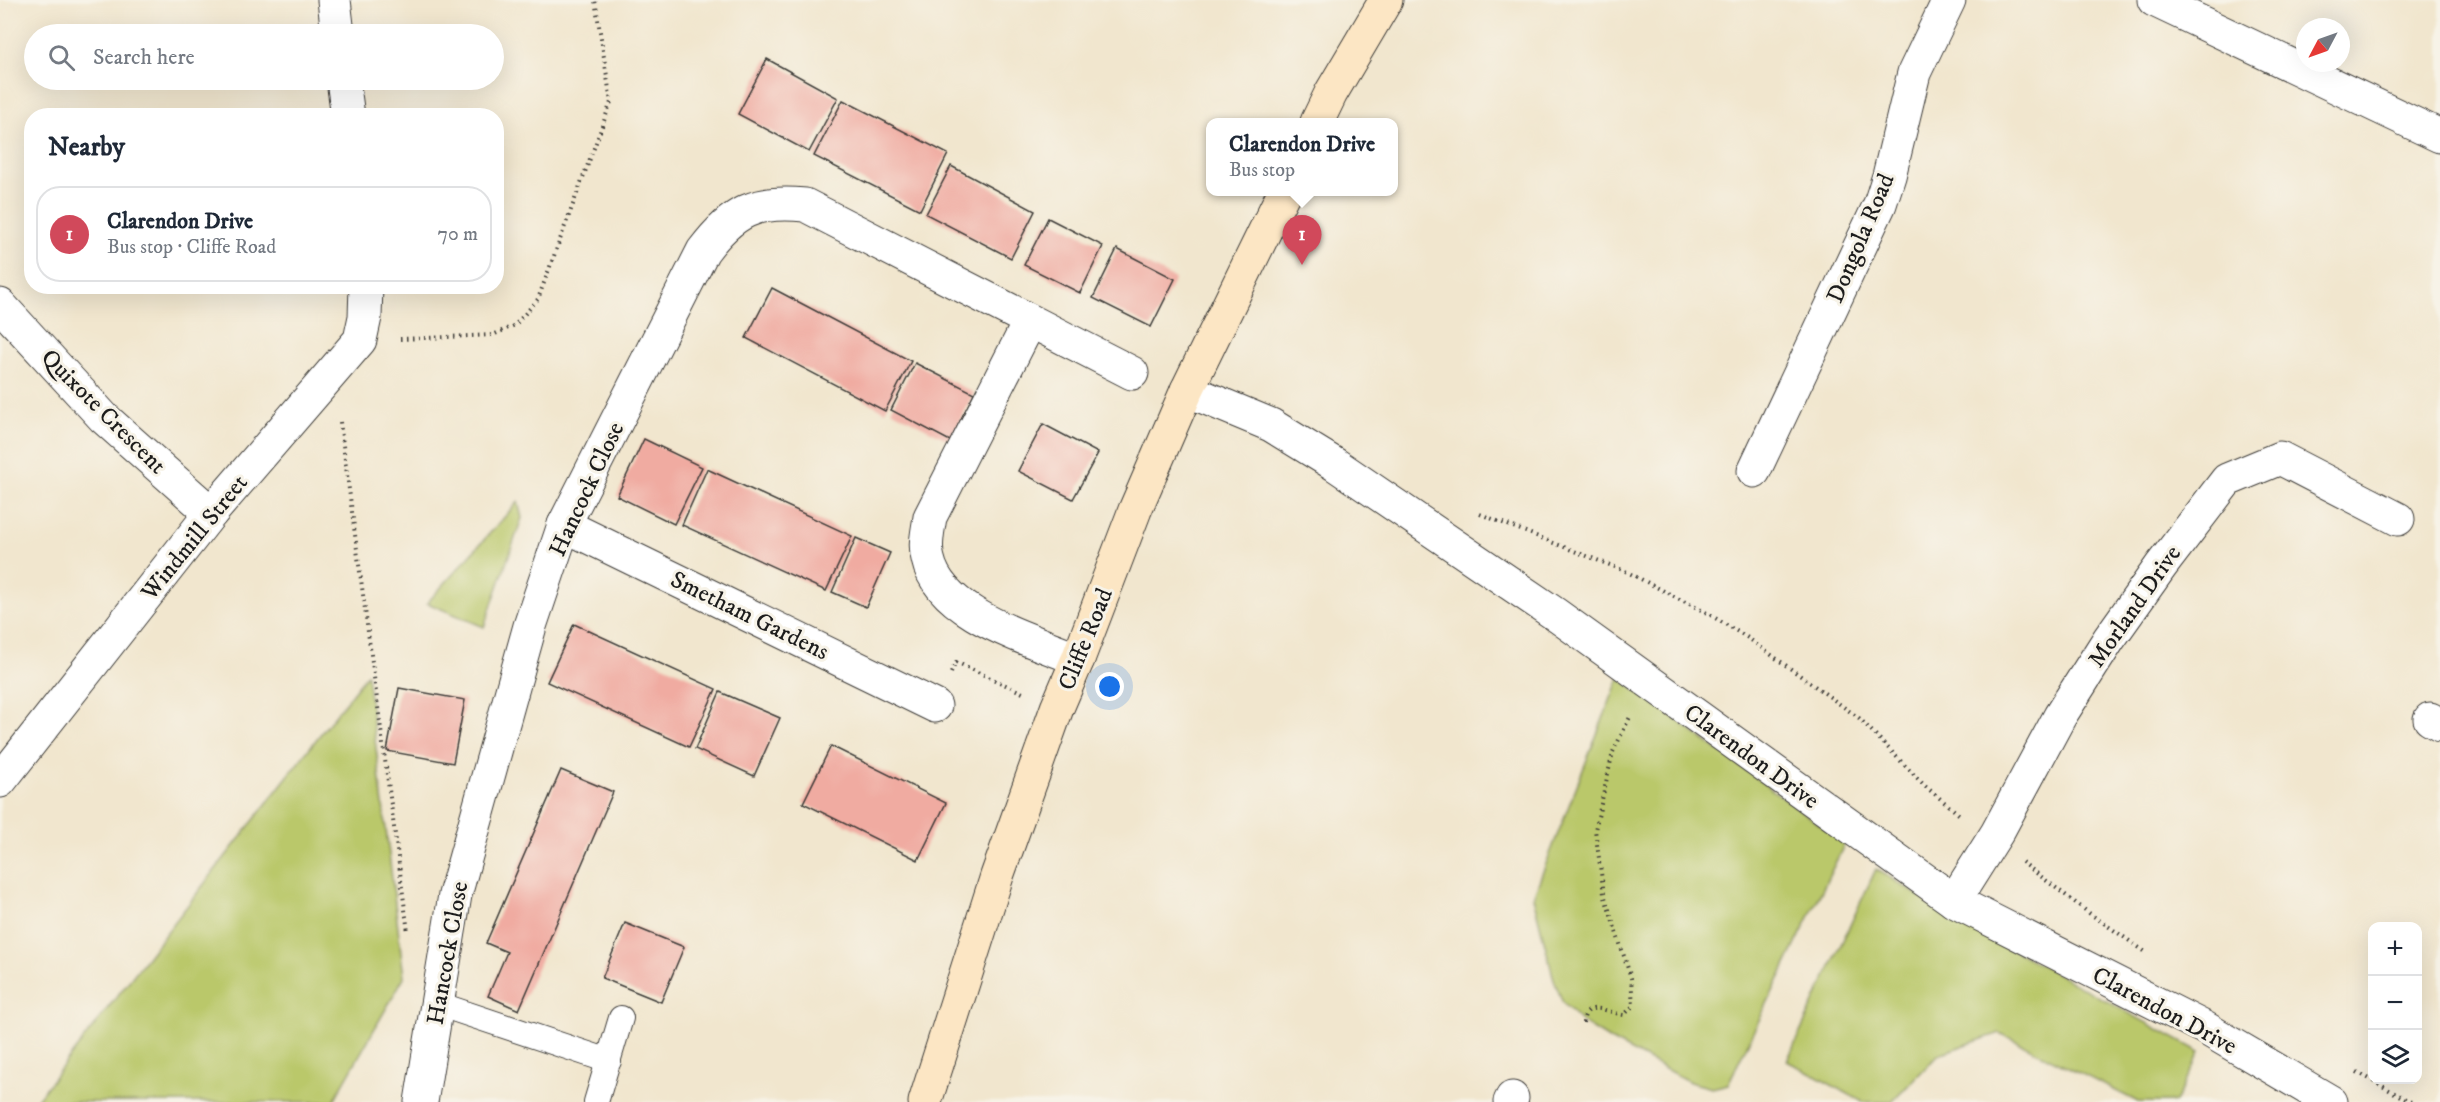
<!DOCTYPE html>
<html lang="en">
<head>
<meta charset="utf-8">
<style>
  :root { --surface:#fff; --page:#f6f6f7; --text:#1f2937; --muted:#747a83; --line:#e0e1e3; --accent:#d1495b }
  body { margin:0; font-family:"IM FELL DW Pica",serif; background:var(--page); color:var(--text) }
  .controls { position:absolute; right:18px; bottom:18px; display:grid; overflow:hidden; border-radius:12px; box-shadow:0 6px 24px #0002 }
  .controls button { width:54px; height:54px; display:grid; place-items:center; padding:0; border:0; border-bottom:2px solid var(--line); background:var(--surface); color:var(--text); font:30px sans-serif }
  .compass { position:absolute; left:2296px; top:18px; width:54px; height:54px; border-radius:50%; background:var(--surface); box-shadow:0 6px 24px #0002; rotate:229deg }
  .you { position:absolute; left:1110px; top:687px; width:21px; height:21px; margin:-15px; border:4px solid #fff; border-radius:50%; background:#1a73e8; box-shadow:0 0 0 9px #1a73e833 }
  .badge { display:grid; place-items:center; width:39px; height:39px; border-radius:50%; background:var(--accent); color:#fff; font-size:20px; font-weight:700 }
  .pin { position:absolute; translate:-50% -50px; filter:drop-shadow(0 2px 3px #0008) }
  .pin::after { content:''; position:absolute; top:32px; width:21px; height:18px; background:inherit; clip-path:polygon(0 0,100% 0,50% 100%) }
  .popup { position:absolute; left:1206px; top:118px; width:192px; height:78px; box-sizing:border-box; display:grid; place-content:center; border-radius:12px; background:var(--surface); filter:drop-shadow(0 2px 4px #0005); font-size:20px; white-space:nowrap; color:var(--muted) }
  .popup b { font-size:22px; color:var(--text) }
  .popup::after { content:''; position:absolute; left:50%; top:100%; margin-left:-12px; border:12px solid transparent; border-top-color:var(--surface) }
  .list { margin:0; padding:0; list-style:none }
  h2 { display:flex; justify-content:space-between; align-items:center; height:78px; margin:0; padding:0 24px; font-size:26px }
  h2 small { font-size:20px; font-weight:400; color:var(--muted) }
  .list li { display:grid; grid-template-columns:39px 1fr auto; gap:18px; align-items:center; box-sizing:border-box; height:96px; margin:0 12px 12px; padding:0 12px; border:2px solid var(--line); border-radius:24px }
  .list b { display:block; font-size:22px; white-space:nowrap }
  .list p { margin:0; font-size:20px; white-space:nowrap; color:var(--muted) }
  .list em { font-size:20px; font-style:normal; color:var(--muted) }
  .icon { flex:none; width:33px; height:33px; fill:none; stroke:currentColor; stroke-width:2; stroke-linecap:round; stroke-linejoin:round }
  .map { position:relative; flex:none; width:2440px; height:1102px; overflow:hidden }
  .search { position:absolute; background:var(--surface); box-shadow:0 6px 24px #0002; left:24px; top:24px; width:480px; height:66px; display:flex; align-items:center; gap:15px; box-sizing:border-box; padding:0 21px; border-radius:33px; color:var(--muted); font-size:22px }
  .panel { position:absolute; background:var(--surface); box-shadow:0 6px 24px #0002; left:24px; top:108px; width:480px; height:186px; border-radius:24px }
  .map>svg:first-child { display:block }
</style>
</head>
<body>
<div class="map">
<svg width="2440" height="1102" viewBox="0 0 2440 1102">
  <rect width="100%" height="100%" fill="#f7f3e8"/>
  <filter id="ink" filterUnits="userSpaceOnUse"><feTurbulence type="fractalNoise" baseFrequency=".0167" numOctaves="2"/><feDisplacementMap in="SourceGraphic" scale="12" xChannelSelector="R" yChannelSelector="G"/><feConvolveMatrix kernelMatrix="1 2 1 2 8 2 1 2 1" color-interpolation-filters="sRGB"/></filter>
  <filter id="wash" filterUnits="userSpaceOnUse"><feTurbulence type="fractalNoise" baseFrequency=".008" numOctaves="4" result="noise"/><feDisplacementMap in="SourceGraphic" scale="24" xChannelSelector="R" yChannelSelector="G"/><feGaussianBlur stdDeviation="1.35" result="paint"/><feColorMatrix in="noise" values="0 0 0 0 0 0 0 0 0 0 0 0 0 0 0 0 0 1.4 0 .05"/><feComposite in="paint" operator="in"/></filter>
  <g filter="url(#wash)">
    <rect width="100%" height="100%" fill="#f1e6ce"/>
    <g fill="#bac86a" stroke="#6b7243" stroke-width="1.5">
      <polygon points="518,502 522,518 484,627 427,603"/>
      <polygon points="367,674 404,977 333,1102 35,1102"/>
      <polygon points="1619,678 1845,843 1728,1084 1712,1088 1690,1082 1612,1041 1583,1023 1563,1003 1554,980 1533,897"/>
      <polygon points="1876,869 1953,917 2200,1052 2175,1102 2138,1102 2000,1033 1939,1054 1892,1102 1863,1102 1787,1061"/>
    </g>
    <g id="blocks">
      <g fill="#f0aba1">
        <polygon points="767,59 838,98 809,152 738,114"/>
        <polygon points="843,100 948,154 920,210 814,156"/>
        <polygon points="951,166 1035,211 1011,258 926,214"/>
        <polygon points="1048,218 1103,246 1080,293 1024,265"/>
        <polygon points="1117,249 1175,279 1151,327 1093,298"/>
        <polygon points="772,288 911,361 885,411 746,338"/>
        <polygon points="915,363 974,393 950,441 891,410"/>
        <polygon points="1043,424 1098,453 1073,499 1018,471"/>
        <polygon points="644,439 702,467 674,524 617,496"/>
        <polygon points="707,469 852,536 826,591 682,525"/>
        <polygon points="856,538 890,553 866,607 832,592"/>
        <polygon points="574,624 716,689 689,747 547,682"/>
        <polygon points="399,688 465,700 453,763 387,751"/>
        <polygon points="720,692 780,718 754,776 695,749"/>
        <polygon points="831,746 946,803 918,860 803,803"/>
        <polygon points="561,770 613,792 519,1010 488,996 507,952 486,943"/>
        <polygon points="625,923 684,947 661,1002 602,978"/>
      </g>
    </g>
  </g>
  <g filter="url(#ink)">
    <use href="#blocks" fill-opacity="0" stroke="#3c3a37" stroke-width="1.5"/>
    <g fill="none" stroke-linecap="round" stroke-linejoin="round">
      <defs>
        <g id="lane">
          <polyline points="438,1004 609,1061"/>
          <polyline points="596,1102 621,1018"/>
        </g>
        <g id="street">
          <polyline points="334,0 338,34"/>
          <polyline points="2154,0 2440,136"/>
          <polyline points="343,80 348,116"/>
          <polyline points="0,305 104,418 211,513"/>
          <path d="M1030,321l-100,196c-2,14 -6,28 -2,42 12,56 103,80 150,100"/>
          <polyline points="1187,390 1271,425 1336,465 1555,614 1954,901 2205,1028 2331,1102"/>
          <polyline points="1754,471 1880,204 1889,176 1914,73 1949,0"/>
          <polyline points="564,525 935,706"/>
          <polyline points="2430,719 2440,725"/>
          <polyline points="0,781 211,513 360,340 365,317 366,286"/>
          <polyline points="1954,901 1997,833 2060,716 2109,639 2161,566 2227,480 2280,458 2398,519"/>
          <path d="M421,1102l34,-207 75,-269 34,-101 139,-274c30,-40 52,-51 102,-46l327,168"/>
          <polyline points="1510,1102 1512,1098"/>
        </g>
        <g id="secondary">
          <polyline points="1317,122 1331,93 1386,0"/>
          <polyline points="925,1102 997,876 1057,708 1078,659 1135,510 1187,390 1284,192"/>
        </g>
      </defs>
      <use href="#lane" stroke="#3c3a37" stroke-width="26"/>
      <use href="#street" stroke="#3c3a37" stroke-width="35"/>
      <use href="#secondary" stroke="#3c3a37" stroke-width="35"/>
      <g stroke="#3c3a37" stroke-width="4" stroke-dasharray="1.5 4.5" stroke-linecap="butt">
        <polyline points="400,339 493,335 515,325 538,299 611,102 595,0"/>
        <polyline points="340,422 408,932"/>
        <polyline points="1480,514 1625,571 1707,613 1748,638 1859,718 1925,786 1961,816"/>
        <polyline points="951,673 956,662 1023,693"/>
        <polyline points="2022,862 2089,913 2147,953"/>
        <path d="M1583,1023c3,-25 26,-10 41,-8l9,-9 -2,-28 -27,-84 -9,-64 18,-78 17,-35"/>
        <polyline points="2357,1072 2411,1102"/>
      </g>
      <use href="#lane" stroke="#fff" stroke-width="24"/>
      <use href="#street" stroke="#fff" stroke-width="33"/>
      <use href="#secondary" stroke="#fce6c4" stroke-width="33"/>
    </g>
  </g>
  <g text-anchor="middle" stroke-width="6" stroke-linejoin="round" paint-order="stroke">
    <g font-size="24" fill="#1c1c1c" stroke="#f7f3e8">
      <text transform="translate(1860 238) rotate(-67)" y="8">Dongola Road</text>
      <text transform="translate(104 411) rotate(45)" y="8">Quixote Crescent</text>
      <text transform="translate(586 489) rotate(-65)" y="8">Hancock Close</text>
      <text transform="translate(194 537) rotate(-51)" y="8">Windmill Street</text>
      <text transform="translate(2134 606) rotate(-55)" y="8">Morland Drive</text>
      <text transform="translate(750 615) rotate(26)" y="8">Smetham Gardens</text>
      <text transform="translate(1085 639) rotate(-68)" y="8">Cliffe Road</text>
      <text transform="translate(1752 756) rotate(36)" y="8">Clarendon Drive</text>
      <text transform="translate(447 953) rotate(-80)" y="8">Hancock Close</text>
      <text transform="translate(2165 1010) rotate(28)" y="8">Clarendon Drive</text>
    </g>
  </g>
</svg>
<div class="controls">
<button>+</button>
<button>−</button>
<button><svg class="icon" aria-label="layers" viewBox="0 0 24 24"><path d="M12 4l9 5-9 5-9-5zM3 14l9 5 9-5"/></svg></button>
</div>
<svg class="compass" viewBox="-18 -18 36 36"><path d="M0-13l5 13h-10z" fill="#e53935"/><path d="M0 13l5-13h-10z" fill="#747a83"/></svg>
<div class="you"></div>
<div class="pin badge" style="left:1302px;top:265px">1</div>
<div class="popup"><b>Clarendon Drive</b>Bus stop</div>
<div class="search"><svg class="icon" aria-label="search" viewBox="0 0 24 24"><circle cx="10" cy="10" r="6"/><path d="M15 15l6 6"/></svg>Search here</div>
<section class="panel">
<h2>Nearby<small></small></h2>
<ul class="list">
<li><span class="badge">1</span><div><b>Clarendon Drive</b><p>Bus stop · Cliffe Road</p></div><em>70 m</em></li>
</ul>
</section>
</div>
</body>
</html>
